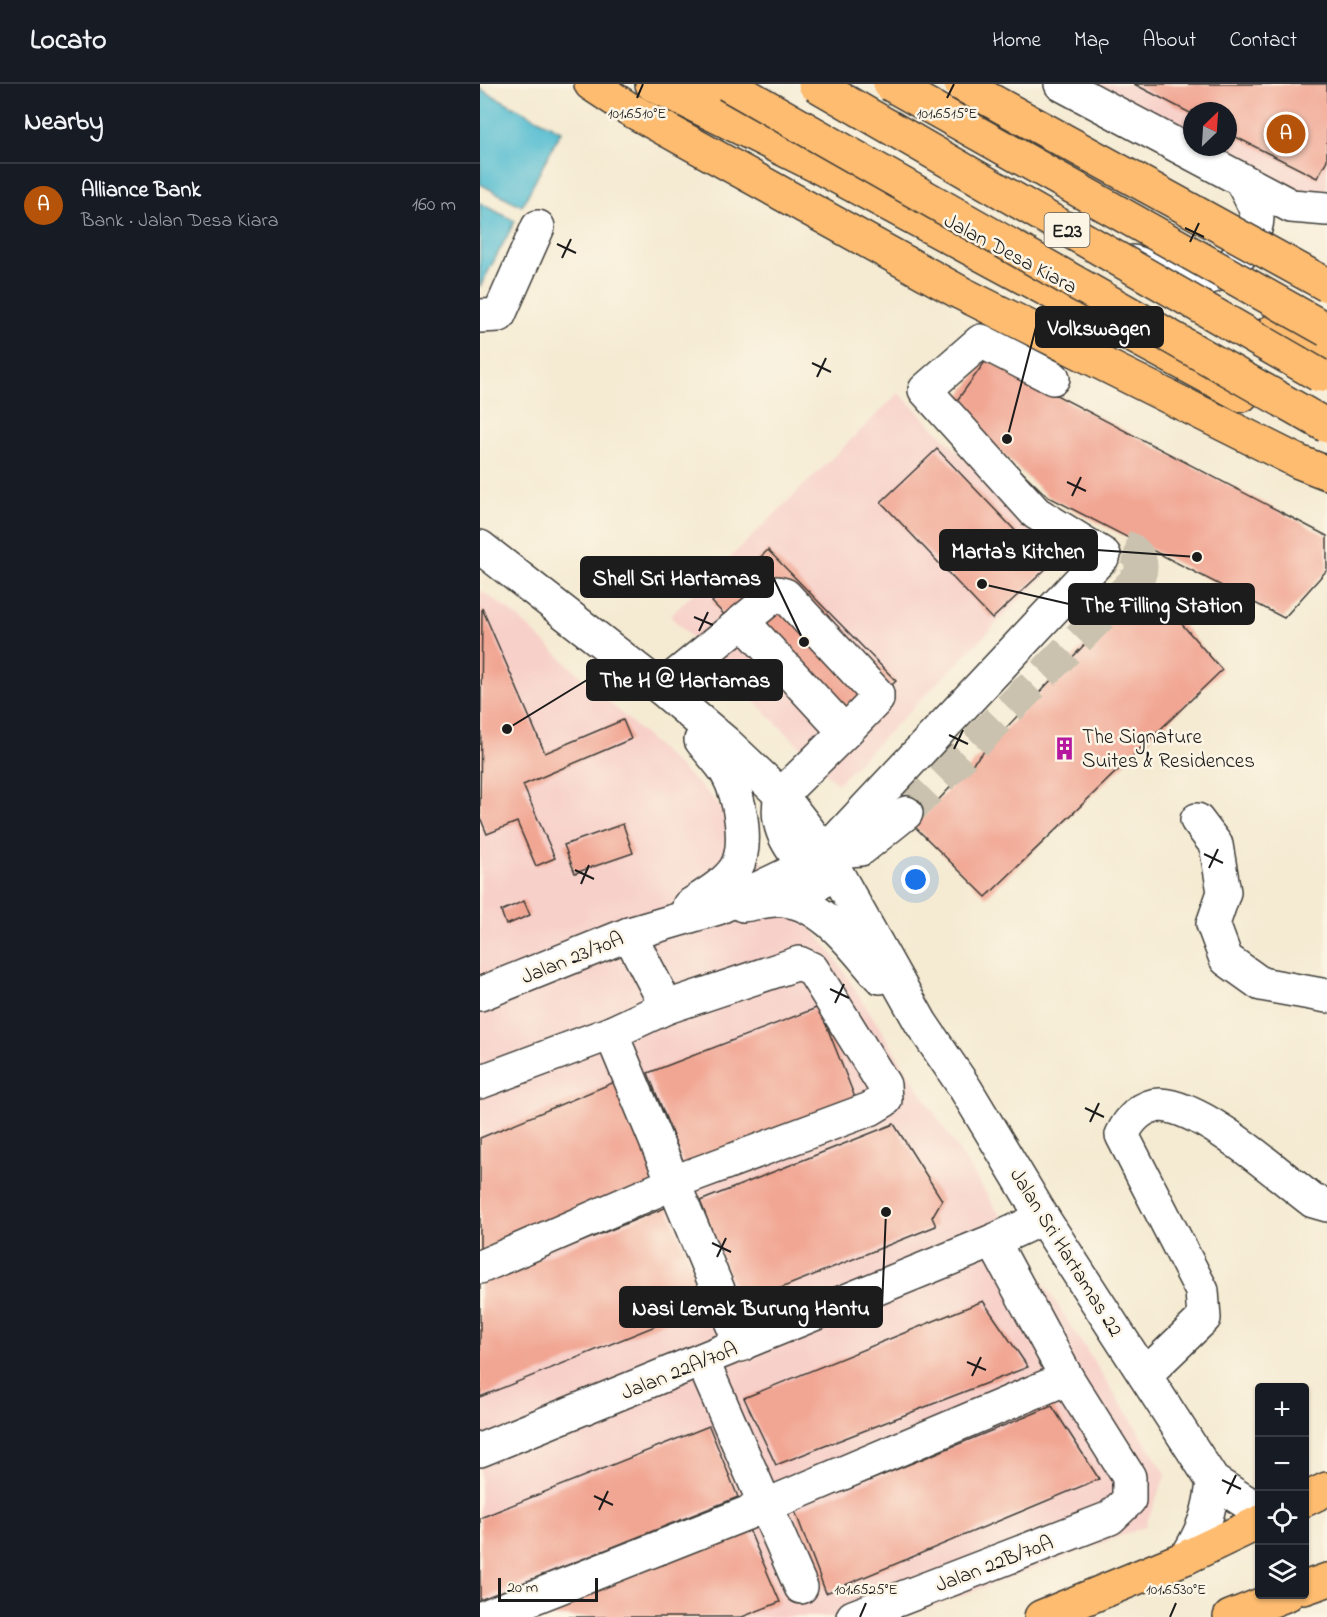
<!DOCTYPE html>
<html lang="en">
<head>
<meta charset="utf-8">
<style>
  :root { --surface:#171b24; --page:#242831; --text:#f1f3f6; --muted:#9ea1a6; --line:#363941; --accent:#b45309 }
  body { margin:0; font-family:"Indie Flower",sans-serif; background:var(--page); color:var(--text) }
  .controls { position:absolute; right:18px; bottom:18px; display:grid; overflow:hidden; border-radius:6px; box-shadow:0 2px 4px #0004 }
  .controls button { width:54px; height:54px; display:grid; place-items:center; padding:0; border:0; border-bottom:2px solid var(--line); background:var(--surface); color:var(--text); font:30px sans-serif }
  .compass { position:absolute; left:703px; top:18px; width:54px; height:54px; border-radius:50%; background:var(--surface); box-shadow:0 2px 4px #0004; rotate:25deg }
  .scale { position:absolute; left:18px; bottom:15px; width:100px; box-sizing:border-box; padding-left:6px; border:3px solid #1c1c1c; border-top:0; font-size:16px; line-height:21px; white-space:nowrap; color:#1c1c1c; -webkit-text-stroke:4px #fcf5e5; paint-order:stroke }
  .you { position:absolute; left:436px; top:796px; width:21px; height:21px; margin:-15px; border:4px solid #fff; border-radius:50%; background:#1a73e8; box-shadow:0 0 0 9px #1a73e833 }
  .badge { display:grid; place-items:center; width:39px; height:39px; border-radius:50%; background:var(--accent); color:#fff; font-size:20px; font-weight:700 }
  .pin { position:absolute; translate:-50% -50%; border:3px solid #fff; box-shadow:0 2px 6px #0006 }
  .list { margin:0; padding:0; list-style:none }
  h2 { display:flex; justify-content:space-between; align-items:center; height:78px; margin:0; padding:0 24px; font-size:26px }
  h2 small { font-size:20px; font-weight:400; color:var(--muted) }
  .list li { display:grid; grid-template-columns:39px 1fr auto; gap:18px; align-items:center; box-sizing:border-box; height:84px; padding:0 24px; border-top:2px solid var(--line) }
  .list b { display:block; font-size:22px; white-space:nowrap }
  .list p { margin:0; font-size:20px; white-space:nowrap; color:var(--muted) }
  .list em { font-size:20px; font-style:normal; color:var(--muted) }
  .icon { flex:none; width:33px; height:33px; fill:none; stroke:currentColor; stroke-width:2; stroke-linecap:round; stroke-linejoin:round }
  .map { position:relative; flex:none; width:847px; height:1533px; overflow:hidden }
  header { display:flex; align-items:center; gap:36px; box-sizing:border-box; height:84px; padding:0 30px; background:var(--surface); border-bottom:2px solid var(--line) }
  header strong { font-size:28px }
  nav { display:flex; gap:33px; margin-inline-start:auto; font-size:21px }
  main { display:flex }
  aside { flex:1; background:var(--surface) }
  .map>svg:first-child { display:block }
</style>
</head>
<body>
<header>
<strong>Locato</strong>
<nav><a>Home</a><a>Map</a><a>About</a><a>Contact</a></nav>
</header>
<main>
<aside>
<h2>Nearby<small></small></h2>
<ul class="list">
<li><span class="badge">A</span><div><b>Alliance Bank</b><p>Bank · Jalan Desa Kiara</p></div><em>160 m</em></li>
</ul>
</aside>
<div class="map">
<svg width="847" height="1533" viewBox="0 0 847 1533">
  <rect width="100%" height="100%" fill="#fcf5e5"/>
  <filter id="ink" filterUnits="userSpaceOnUse"><feTurbulence type="fractalNoise" baseFrequency=".0167" numOctaves="2"/><feDisplacementMap in="SourceGraphic" scale="12" xChannelSelector="R" yChannelSelector="G"/><feConvolveMatrix kernelMatrix="1 2 1 2 8 2 1 2 1" color-interpolation-filters="sRGB"/></filter>
  <filter id="wash" filterUnits="userSpaceOnUse"><feTurbulence type="fractalNoise" baseFrequency=".008" numOctaves="4" result="noise"/><feDisplacementMap in="SourceGraphic" scale="24" xChannelSelector="R" yChannelSelector="G"/><feGaussianBlur stdDeviation="1.35" result="paint"/><feColorMatrix in="noise" values="0 0 0 0 0 0 0 0 0 0 0 0 0 0 0 0 0 1.4 0 .05"/><feComposite in="paint" operator="in"/></filter>
  <g filter="url(#wash)">
    <rect width="100%" height="100%" fill="#f5ebd3"/>
    <g fill="#f7d0c9">
      <polygon points="608,0 847,0 847,108 806,108 724,63 748,63 748,27 712,27 712,57"/>
      <polygon points="419,309 583,473 357,700 190,532"/>
      <polygon points="0,506 33,529 236,717 353,871 686,1390 665,1443 424,1533 0,1533"/>
    </g>
    <g fill="#54bdd1" stroke="#386c76" stroke-width="1.5">
      <polygon points="0,5 81,47 42,122 0,100"/>
      <polygon points="0,119 35,137 0,203"/>
    </g>
    <g id="blocks">
      <g fill="#f1a693">
        <polygon points="654,0 847,0 847,76 837,94 748,49 748,27 712,27 712,30"/>
        <polygon points="507,275 847,452 847,486 804,534 567,412 473,322"/>
        <polygon points="457,365 569,482 512,535 401,418"/>
        <polygon points="288,466 416,597 361,650 232,518"/>
        <polygon points="664,497 742,586 506,813 434,742"/>
        <polygon points="2,524 65,669 143,636 151,655 43,701 75,774 56,782 37,738 7,750 0,733"/>
        <polygon points="143,740 153,769 95,789 84,761"/>
        <polygon points="44,817 50,831 26,841 21,827"/>
        <polygon points="339,923 376,1016 205,1082 168,989"/>
        <polygon points="142,995 185,1095 0,1172 0,1054"/>
        <polygon points="414,1040 462,1116 452,1133 456,1142 261,1220 220,1117"/>
        <polygon points="187,1123 227,1221 0,1313 0,1199"/>
        <polygon points="503,1217 548,1283 296,1381 264,1314"/>
        <polygon points="572,1322 619,1395 346,1509 315,1427"/>
        <polygon points="229,1342 258,1413 0,1516 0,1434"/>
        <polygon points="267,1441 300,1518 262,1533 45,1533"/>
      </g>
    </g>
  </g>
  <g filter="url(#ink)">
    <use href="#blocks" fill-opacity="0" stroke="#3d3b37" stroke-width="1.5"/>
    <g fill="none" stroke-linecap="round" stroke-linejoin="round">
      <g stroke="#cac2ae" stroke-width="33" stroke-dasharray="33 16" stroke-linecap="butt">
        <circle cx="641" cy="483" r="20"/>
        <polyline points="426,729 655,497"/>
      </g>
      <defs>
        <g id="minor">
          <polyline points="581,0 811,122 847,125"/>
          <path d="M653,178c20,5 42,15 63,17 28,2 60,-35 61,-61 0,-11 -11,-28 -16,-38"/>
          <polyline points="0,232 19,231 58,143"/>
          <polyline points="0,463 181,604 246,659 301,711 345,768 441,939 485,1004 563,1134 733,1397 780,1427"/>
          <polyline points="263,538 365,648 301,711"/>
          <polyline points="181,604 297,509 305,511 397,610 397,615 365,648"/>
          <path d="M301,712c-9,37 17,60 37,88"/>
          <polyline points="717,736 736,761 744,808 733,840 746,875 781,900 847,912"/>
          <polyline points="345,768 381,765 426,729"/>
          <path d="M263,821c13,-2 28,-6 41,-5 41,4 71,49 96,77"/>
          <path d="M209,822c15,-10 37,-22 47,-38 13,-23 4,-72 -9,-95 -7,-11 -18,-22 -26,-33"/>
          <polyline points="149,850 187,923"/>
          <polyline points="0,910 149,850 238,824 325,782 345,768 624,471 556,429 445,306 501,257 573,294"/>
          <polyline points="131,949 261,1261"/>
          <polyline points="0,998 131,949 187,923 319,879 332,885 342,901 404,1001 405,1016 390,1025 205,1094 0,1183"/>
          <polyline points="222,1276 321,1503"/>
          <path d="M665,1291l59,-57 -2,-27 -80,-156c7,-15 20,-30 38,-30 45,2 117,69 153,96l14,4"/>
          <polyline points="0,1366 513,1157 563,1134"/>
          <path d="M707,1473c16,-27 23,-44 26,-76"/>
          <polyline points="4,1533 285,1422 587,1294"/>
          <polyline points="373,1533 630,1434 649,1416 649,1393 587,1294 513,1157"/>
        </g>
        <g id="major">
          <polyline points="218,0 272,30"/>
          <polyline points="791,248 847,275"/>
        </g>
        <g id="highway">
          <polyline points="111,0 149,25 481,209 819,378 847,389"/>
          <polyline points="172,0 343,85 762,311"/>
          <polyline points="824,1416 847,1405"/>
          <polyline points="824,1504 847,1496"/>
          <polyline points="561,1533 707,1473 780,1438"/>
          <polyline points="750,1533 808,1510"/>
        </g>
      </defs>
      <use href="#minor" stroke="#3d3b37" stroke-width="36"/>
      <use href="#major" stroke="#3d3b37" stroke-width="36"/>
      <use href="#highway" stroke="#3d3b37" stroke-width="36"/>
      <use href="#minor" stroke="#fff" stroke-width="33"/>
      <use href="#major" stroke="#fdbc70" stroke-width="33"/>
      <use href="#highway" stroke="#fdbc70" stroke-width="33"/>
      <defs>
        <g id="highway-bridge">
          <polyline points="247,0 847,342"/>
          <polyline points="335,0 839,291"/>
          <polyline points="410,0 847,246"/>
          <polyline points="481,0 847,201"/>
        </g>
      </defs>
      <use href="#highway-bridge" stroke="#3d3b37" stroke-width="36" stroke-linecap="butt"/>
      <use href="#highway-bridge" stroke="#fdbc70" stroke-width="33"/>
    </g>
  </g>
  <path fill="none" stroke="#1c1c1c" stroke-width="2" d="M157,14l6,-14M467,14l7,-14M705,144l19,9M710,158l9,-19M77,160l19,9M82,174l9,-19M332,279l19,9M337,293l9,-19M587,398l19,9M592,412l9,-19M214,533l19,8M219,547l9,-19M469,651l19,9M474,665l9,-19M724,770l19,9M729,784l9,-19M95,786l19,9M101,800l8,-19M350,905l19,9M355,919l9,-19M605,1024l19,9M610,1038l9,-19M232,1159l19,9M237,1173l9,-19M487,1278l19,8M492,1292l9,-19M742,1396l19,9M747,1410l9,-19M114,1412l19,9M119,1426l9,-19M380,1533l6,-14M690,1533l6,-14"/>
  <defs>
    <symbol id="building-bare" viewBox="-9 -9 18 18"><path d="M-4-6H4V6H1V3H-1V6H-4ZM-2.5-4.3h1.7v1.8h-1.7ZM.8-4.3h1.7v1.8H.8ZM-2.5-1h1.7V.8h-1.7ZM.8-1h1.7V.8H.8Z" fill="#b5179e" stroke="#fcf5e5" stroke-width="2.5" paint-order="stroke"/></symbol>
  </defs>
  <g fill-rule="evenodd">
    <use href="#building-bare" x="568" y="648" width="33" height="33"/>
  </g>
  <g text-anchor="middle" stroke-width="5" stroke-linejoin="round" paint-order="stroke">
    <rect fill="#fcf5e5" stroke="#5f5d58" stroke-width="1.5" x="564.5" y="129" width="45" height="34" rx="4.5"/>
    <g font-size="20" font-weight="bold" fill="#1c1c1c">
      <text x="587" y="153">E23</text>
    </g>
    <g font-size="21" fill="#1c1c1c" stroke="#fcf5e5">
      <text transform="translate(531 169) rotate(28)" y="7">Jalan Desa Kiara</text>
      <text transform="translate(92 873) rotate(-22)" y="7">Jalan 23/70A</text>
      <text transform="translate(587 1168) rotate(58)" y="7">Jalan Sri Hartamas 22</text>
      <text transform="translate(199 1286) rotate(-22)" y="7">Jalan 22A/70A</text>
      <text transform="translate(514 1479) rotate(-21)" y="7">Jalan 22B/70A</text>
    </g>
    <g font-size="21" fill="#1c1c1c" stroke="#fcf5e5" text-anchor="start">
      <text x="602" y="659">The Signature<tspan x="602" dy="24">Suites &amp; Residences</tspan></text>
    </g>
  </g>
  <g font-size="15" text-anchor="middle" fill="#1c1c1c" stroke="#fcf5e5" stroke-width="5" stroke-linejoin="round" paint-order="stroke">
    <text x="157" y="34">101.6510°E</text>
    <text x="467" y="34">101.6515°E</text>
    <text x="386" y="1510">101.6525°E</text>
    <text x="696" y="1510">101.6530°E</text>
  </g>
  <path fill="none" stroke="#1c1c1c" stroke-width="2" d="M527 355L556 243M717 473L617 466M324 558L293 493M502 500L589 520M27 645L107 596M406 1128L402 1223"/>
  <g fill="#1c1c1c" stroke="#fcf5e5" stroke-width="2">
    <circle cx="527" cy="355" r="6"/>
    <circle cx="717" cy="473" r="6"/>
    <circle cx="324" cy="558" r="6"/>
    <circle cx="502" cy="500" r="6"/>
    <circle cx="27" cy="645" r="6"/>
    <circle cx="406" cy="1128" r="6"/>
  </g>
  <g fill="#1c1c1c" stroke="#1c1c1c" stroke-width="2">
    <rect x="556" y="223" width="127" height="40" rx="6"/>
    <rect x="460" y="446" width="157" height="40" rx="6"/>
    <rect x="101" y="473" width="192" height="40" rx="6"/>
    <rect x="589" y="500" width="185" height="40" rx="6"/>
    <rect x="107" y="576" width="195" height="40" rx="6"/>
    <rect x="140" y="1203" width="262" height="40" rx="6"/>
  </g>
  <g font-size="22" text-anchor="middle" font-weight="bold" fill="#fff">
    <text x="619" y="251">Volkswagen</text>
    <text x="538" y="474">Marta's Kitchen</text>
    <text x="197" y="501">Shell Sri Hartamas</text>
    <text x="682" y="528">The Filling Station</text>
    <text x="205" y="603">The H @ Hartamas</text>
    <text x="271" y="1231">Nasi Lemak Burung Hantu</text>
  </g>
</svg>
<div class="controls">
<button>+</button>
<button>−</button>
<button><svg class="icon" aria-label="locate" viewBox="0 0 24 24"><circle cx="12" cy="12" r="6"/><path d="M12 2v4M12 18v4M2 12h4M18 12h4"/></svg></button>
<button><svg class="icon" aria-label="layers" viewBox="0 0 24 24"><path d="M12 4l9 5-9 5-9-5zM3 14l9 5 9-5"/></svg></button>
</div>
<svg class="compass" viewBox="-18 -18 36 36"><path d="M0-13l5 13h-10z" fill="#e53935"/><path d="M0 13l5-13h-10z" fill="#9ea1a6"/></svg>
<div class="scale">20 m</div>
<div class="you"></div>
<div class="pin badge" style="left:806px;top:50px">A</div>
</div>
</main>
</body>
</html>
